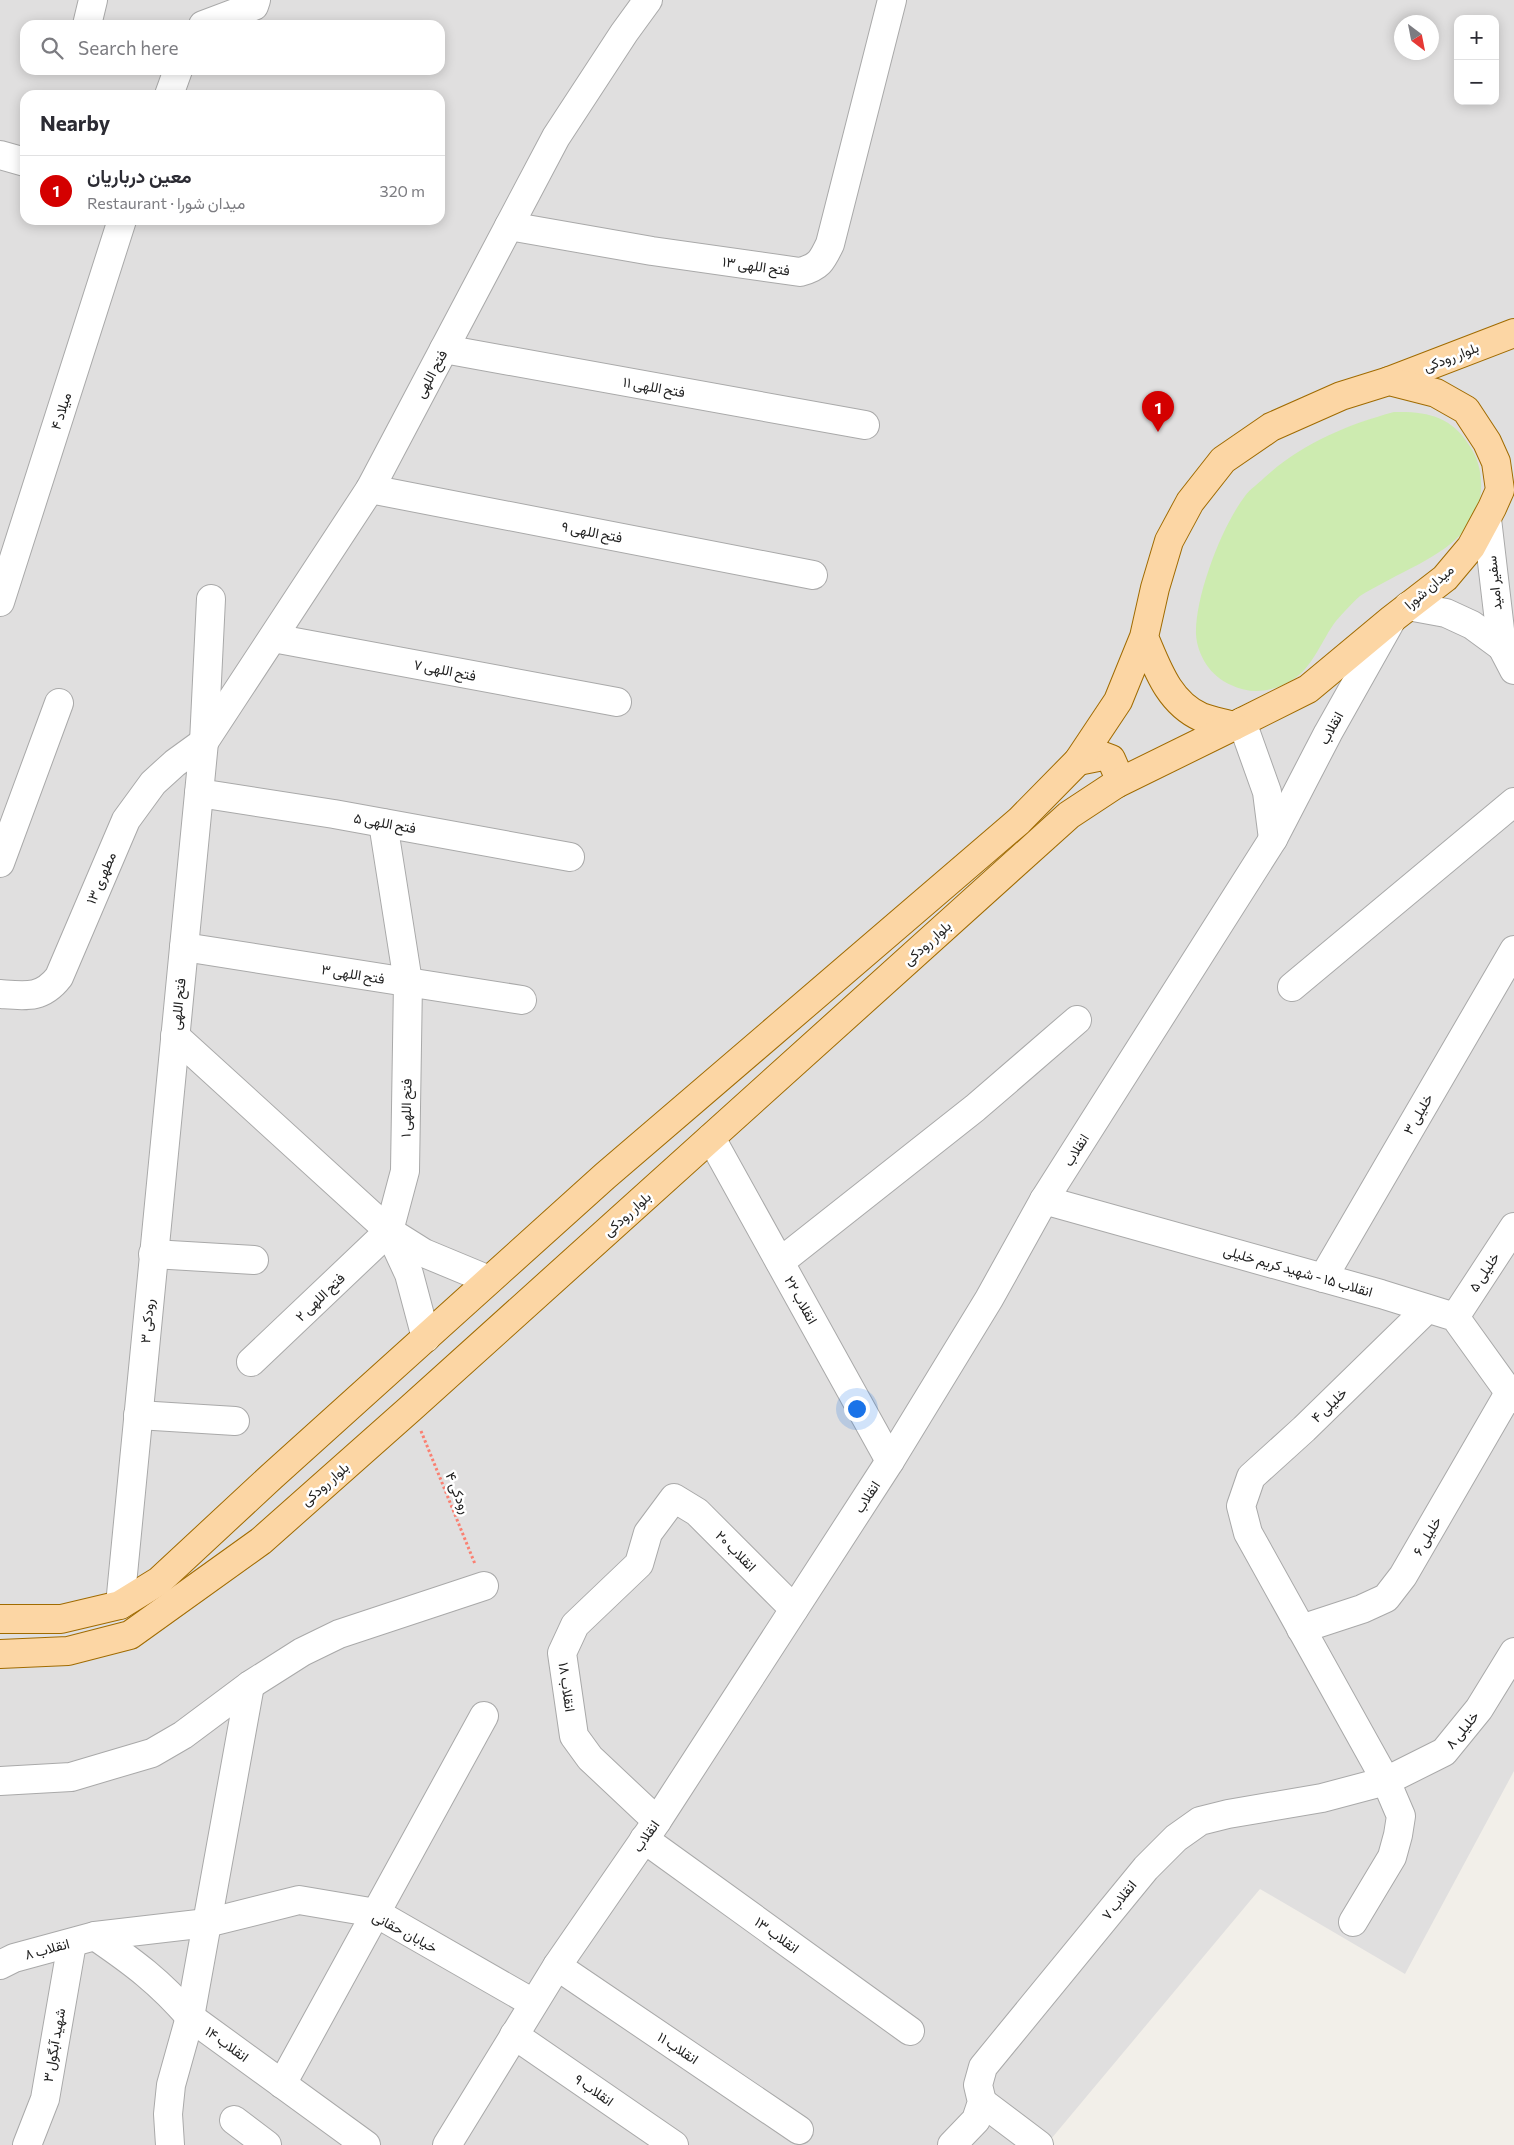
<!DOCTYPE html>
<html lang="en">
<head>
<meta charset="utf-8">
<style>
  :root { --surface:#fff; --page:#f7f7f7; --text:#2b2b33; --muted:#7c7c81; --line:#e1e1e2; --accent:#d40000 }
  body { margin:0; font-family:Commissioner,Vazirmatn,sans-serif; background:var(--page); color:var(--text) }
  .controls { position:absolute; right:15px; top:15px; display:grid; overflow:hidden; border-radius:10px; box-shadow:0 2px 12px #0003 }
  .controls button { width:45px; height:45px; display:grid; place-items:center; padding:0; border:0; border-bottom:1px solid var(--line); background:var(--surface); color:var(--text); font:25px sans-serif }
  .compass { position:absolute; left:1394px; top:15px; width:45px; height:45px; border-radius:50%; background:var(--surface); box-shadow:0 2px 12px #0003; rotate:148deg }
  .you { position:absolute; left:856px; top:1408px; width:18px; height:18px; margin:-12px; border:4px solid #fff; border-radius:50%; background:#1a73e8; box-shadow:0 0 0 8px #1a73e833 }
  .badge { display:grid; place-items:center; width:32px; height:32px; border-radius:50%; background:var(--accent); color:#fff; font-size:16px; font-weight:700 }
  .pin { position:absolute; translate:-50% -41px; filter:drop-shadow(0 1px 2px #0008) }
  .pin::after { content:''; position:absolute; top:26px; width:18px; height:15px; background:inherit; clip-path:polygon(0 0,100% 0,50% 100%) }
  .list { margin:0; padding:0; list-style:none }
  h2 { display:flex; justify-content:space-between; align-items:center; height:65px; margin:0; padding:0 20px; font-size:21px }
  h2 small { font-size:16px; font-weight:400; color:var(--muted) }
  .list li { display:grid; grid-template-columns:32px 1fr auto; gap:15px; align-items:center; box-sizing:border-box; height:70px; padding:0 20px; border-top:1px solid var(--line) }
  .list b { display:block; font-size:19px; white-space:nowrap }
  .list p { margin:0; font-size:16px; white-space:nowrap; color:var(--muted) }
  .list em { font-size:16px; font-style:normal; color:var(--muted) }
  .icon { flex:none; width:28px; height:28px; fill:none; stroke:currentColor; stroke-width:2; stroke-linecap:round; stroke-linejoin:round }
  .map { position:relative; flex:none; width:1514px; height:2145px; overflow:hidden }
  .search { position:absolute; background:var(--surface); box-shadow:0 2px 12px #0003; left:20px; top:20px; width:425px; height:55px; display:flex; align-items:center; gap:12px; box-sizing:border-box; padding:0 18px; border-radius:15px; color:var(--muted); font-size:19px }
  .panel { position:absolute; background:var(--surface); box-shadow:0 2px 12px #0003; left:20px; top:90px; width:425px; height:135px; border-radius:15px }
  .map>svg:first-child { display:block }
</style>
</head>
<body>
<div class="map">
<svg width="1514" height="2145" viewBox="0 0 1514 2145">
  <rect width="100%" height="100%" fill="#f2efe9"/>
  <path fill="#e0dfdf" fill-rule="evenodd" d="M0,0h1514v1771l-109,203 -145,-85 -214,256h-1046zM1458,19h37v82h-37zM1402,22h30v30h-30zM25,25h415v45h-415zM25,95h415v125h-415z"/>
  <path fill="#cdebb0" d="M1394,412c32,-1 57,4 75,33 9,13 13,28 12,45 -4,52 -58,71 -98,93 -7,4 -16,8 -23,13 -8,7 -17,17 -24,25 -14,18 -23,47 -44,59 -20,12 -40,15 -61,5 -20,-8 -34,-30 -35,-51 -1,-38 26,-108 49,-138 5,-7 13,-12 19,-18 37,-34 82,-53 130,-66z"/>
  <g fill="none" stroke-linecap="round" stroke-linejoin="round">
    <defs>
      <g id="minor">
        <polyline points="87,25 93,0"/>
        <polyline points="203,25 254,6 256,0"/>
        <polyline points="169,95 178,70"/>
        <polyline points="0,155 25,162"/>
        <path d="M509,226l143,25 148,21c19,-5 22,-11 30,-28l62,-244"/>
        <polyline points="444,349 865,425"/>
        <polyline points="370,489 813,575"/>
        <polyline points="0,602 122,220"/>
        <polyline points="1408,606 1446,613 1472,625 1502,647 1487,519"/>
        <polyline points="273,638 617,702"/>
        <polyline points="1502,647 1514,670"/>
        <polyline points="1242,722 1267,792 1273,839"/>
        <polyline points="199,793 334,814 570,857"/>
        <polyline points="383,823 408,982 405,1171 389,1231"/>
        <polyline points="0,863 59,703"/>
        <polyline points="184,947 522,1000"/>
        <polyline points="1292,987 1514,802"/>
        <path d="M0,994c26,2 42,5 59,-17l67,-157 27,-37 22,-20 29,-21 166,-253 186,-352 68,-104 24,-33"/>
        <polyline points="175,1036 389,1231 424,1253 489,1280"/>
        <polyline points="711,1138 890,1461"/>
        <polyline points="1044,1200 1381,1294 1455,1317 1514,1399"/>
        <polyline points="389,1231 409,1274 426,1338"/>
        <polyline points="153,1254 254,1260"/>
        <polyline points="780,1262 975,1108 1077,1020"/>
        <polyline points="1323,1278 1514,950"/>
        <polyline points="1455,1317 1514,1227"/>
        <polyline points="251,1362 389,1231"/>
        <polyline points="138,1415 235,1421"/>
        <polyline points="120,1605 204,742 211,599"/>
        <polyline points="1301,1629 1362,1609 1386,1598 1403,1576 1509,1393"/>
        <polyline points="0,1781 71,1777 152,1753 183,1735 250,1685 302,1652 339,1634 484,1586"/>
        <polyline points="657,1821 590,1758 574,1736 562,1653 575,1625 639,1564 648,1533 674,1498 697,1512 794,1609"/>
        <polyline points="644,1839 910,2031"/>
        <polyline points="1353,1922 1392,1857 1398,1835 1401,1816 1386,1781 1248,1533 1241,1506 1251,1477 1304,1429 1427,1309"/>
        <path d="M95,1936c38,26 65,46 95,81l176,128"/>
        <polyline points="0,1965 14,1958 95,1936 207,1923 299,1900 376,1913 533,2003"/>
        <polyline points="557,1966 799,2130"/>
        <polyline points="514,2035 674,2145"/>
        <polyline points="282,2084 484,1716"/>
        <polyline points="982,2102 1039,2145"/>
        <polyline points="234,2120 267,2145"/>
        <polyline points="27,2145 45,2099 72,1943"/>
        <polyline points="170,2145 168,2114 171,2085 190,2017 250,1685"/>
        <polyline points="447,2145 557,1966 657,1821 890,1461 989,1299 1044,1200 1273,839 1328,733 1391,621"/>
        <polyline points="952,2145 976,2120 982,2102 978,2085 983,2067 1146,1868 1176,1838 1200,1821 1228,1814 1322,1798 1386,1781 1444,1752 1479,1709 1514,1652"/>
      </g>
      <g id="major">
        <polyline points="1389,381 1514,333"/>
        <polyline points="1078,761 1103,756 1111,759 1118,775 1116,784"/>
        <path d="M0,1619h61l59,-14 39,-24 112,-104 334,-301 414,-355 59,-60 40,-60 26,-64 11,-49 14,-47 21,-39 33,-42 48,-33 70,-31 48,-15 47,12 30,17 21,32 9,20 4,28 -8,18 -21,39 -26,31 -53,41 -84,70 -74,37c-10,-3 -23,-5 -33,-9 -33,-15 -44,-50 -57,-80"/>
        <polyline points="0,1654 68,1651 130,1635 261,1541 411,1408 1069,815 1116,784 1234,726"/>
      </g>
    </defs>
    <use href="#minor" stroke="#a9a9a9" stroke-width="30"/>
    <use href="#major" stroke="#a06b00" stroke-width="30"/>
    <polyline stroke="#fa8072" stroke-width="3" stroke-dasharray="2.5 2.5" stroke-linecap="butt" points="421,1431 475,1564"/>
    <use href="#minor" stroke="#fff" stroke-width="28"/>
    <use href="#major" stroke="#fcd6a4" stroke-width="28"/>
  </g>
  <g text-anchor="middle" stroke-width="5" stroke-linejoin="round" paint-order="stroke">
    <g font-size="14" fill="#222" stroke="#fff">
      <text transform="translate(756 266) rotate(8)" y="5">فتح اللهی ۱۳</text>
      <text transform="translate(1451 357) rotate(-21)" y="5">بلوار رودکی</text>
      <text transform="translate(431 374) rotate(-62)" y="5">فتح اللهی</text>
      <text transform="translate(654 387) rotate(10)" y="5">فتح اللهی ۱۱</text>
      <text transform="translate(61 411) rotate(-72)" y="5">میلاد ۴</text>
      <text transform="translate(592 532) rotate(11)" y="5">فتح اللهی ۹</text>
      <text transform="translate(1494 583) rotate(-96)" y="5">سفیر امید</text>
      <text transform="translate(1429 587) rotate(-41)" y="5">میدان شورا</text>
      <text transform="translate(445 670) rotate(11)" y="5">فتح اللهی ۷</text>
      <text transform="translate(1331 728) rotate(-61)" y="5">انقلاب</text>
      <text transform="translate(385 823) rotate(10)" y="5">فتح اللهی ۵</text>
      <text transform="translate(101 878) rotate(-67)" y="5">مطهری ۱۳</text>
      <text transform="translate(927 943) rotate(-42)" y="5">بلوار رودکی</text>
      <text transform="translate(353 974) rotate(9)" y="5">فتح اللهی ۳</text>
      <text transform="translate(178 1004) rotate(-84)" y="5">فتح اللهی</text>
      <text transform="translate(406 1108) rotate(-89)" y="5">فتح اللهی ۱</text>
      <text transform="translate(1418 1114) rotate(-60)" y="5">خلیلی ۳</text>
      <text transform="translate(1076 1150) rotate(-58)" y="5">انقلاب</text>
      <text transform="translate(627 1214) rotate(-42)" y="5">بلوار رودکی</text>
      <text transform="translate(1298 1271) rotate(16)" y="5">انقلاب ۱۵ - شهید کریم خلیلی</text>
      <text transform="translate(1484 1272) rotate(-57)" y="5">خلیلی ۵</text>
      <text transform="translate(320 1297) rotate(-44)" y="5">فتح اللهی ۲</text>
      <text transform="translate(801 1300) rotate(61)" y="5">انقلاب ۲۲</text>
      <text transform="translate(147 1321) rotate(-85)" y="5">رودکی ۳</text>
      <text transform="translate(1329 1405) rotate(-44)" y="5">خلیلی ۴</text>
      <text transform="translate(325 1484) rotate(-41)" y="5">بلوار رودکی</text>
      <text transform="translate(458 1493) rotate(68)" y="5">رودکی ۴</text>
      <text transform="translate(867 1497) rotate(-57)" y="5">انقلاب</text>
      <text transform="translate(1427 1536) rotate(-60)" y="5">خلیلی ۶</text>
      <text transform="translate(736 1551) rotate(45)" y="5">انقلاب ۲۰</text>
      <text transform="translate(567 1687) rotate(82)" y="5">انقلاب ۱۸</text>
      <text transform="translate(1462 1730) rotate(-51)" y="5">خلیلی ۸</text>
      <text transform="translate(646 1836) rotate(-55)" y="5">انقلاب</text>
      <text transform="translate(1119 1900) rotate(-51)" y="5">انقلاب ۷</text>
      <text transform="translate(405 1932) rotate(28)" y="5">خیابان حقانی</text>
      <text transform="translate(777 1935) rotate(36)" y="5">انقلاب ۱۳</text>
      <text transform="translate(47 1949) rotate(-15)" y="5">انقلاب ۸</text>
      <text transform="translate(227 2044) rotate(36)" y="5">انقلاب ۱۴</text>
      <text transform="translate(54 2045) rotate(-80)" y="5">شهید آبگول ۳</text>
      <text transform="translate(678 2048) rotate(34)" y="5">انقلاب ۱۱</text>
      <text transform="translate(594 2090) rotate(35)" y="5">انقلاب ۹</text>
    </g>
  </g>
</svg>
<div class="controls">
<button>+</button>
<button>−</button>
</div>
<svg class="compass" viewBox="-18 -18 36 36"><path d="M0-13l5 13h-10z" fill="#e53935"/><path d="M0 13l5-13h-10z" fill="#7c7c81"/></svg>
<div class="you"></div>
<div class="pin badge" style="left:1158px;top:432px">1</div>
<div class="search"><svg class="icon" aria-label="search" viewBox="0 0 24 24"><circle cx="10" cy="10" r="6"/><path d="M15 15l6 6"/></svg>Search here</div>
<section class="panel">
<h2>Nearby<small></small></h2>
<ul class="list">
<li><span class="badge">1</span><div><b>معین درباریان</b><p>Restaurant · میدان شورا</p></div><em>320 m</em></li>
</ul>
</section>
</div>
</body>
</html>
